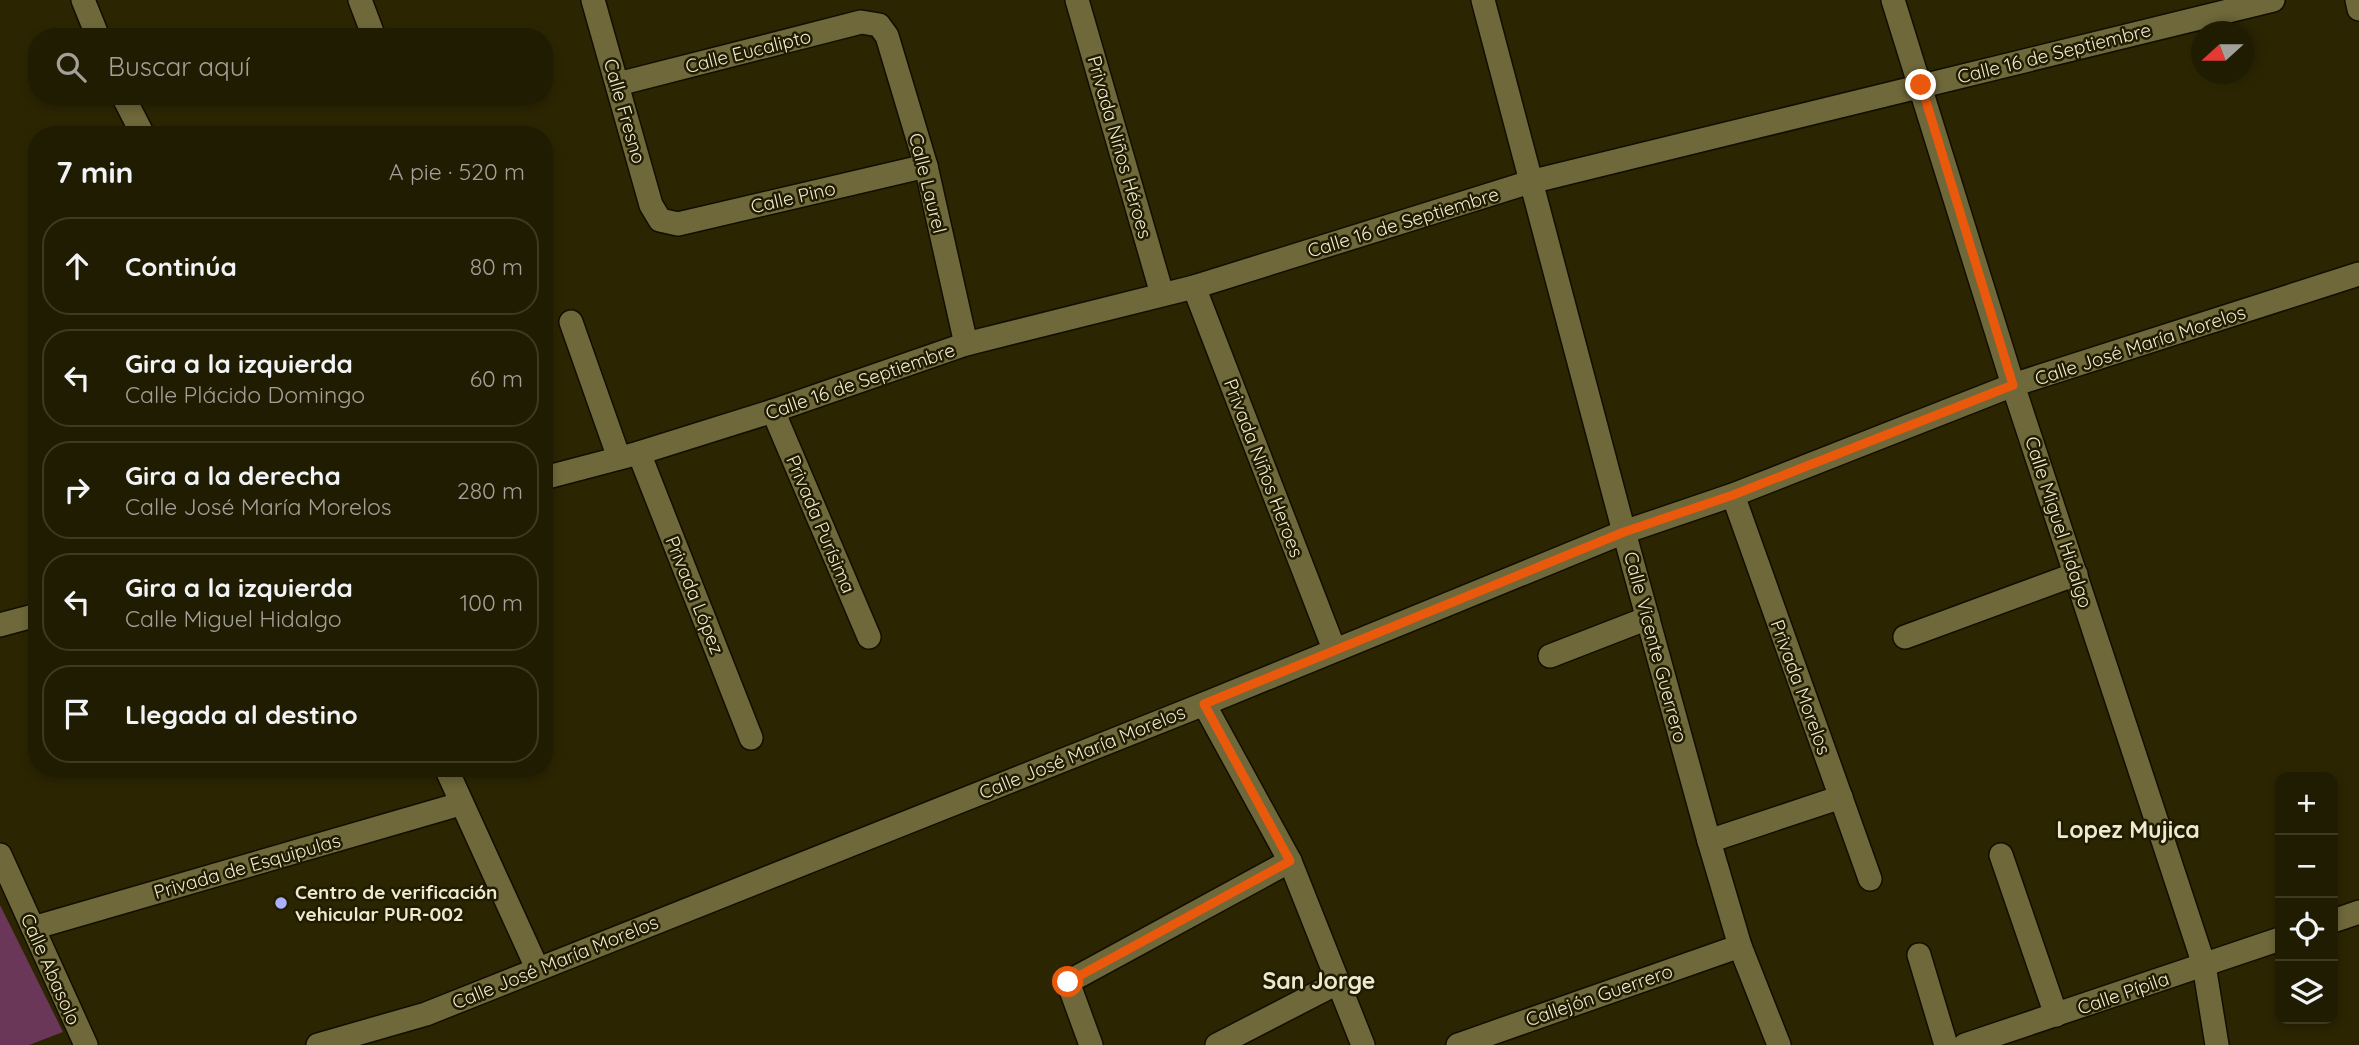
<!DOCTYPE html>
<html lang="es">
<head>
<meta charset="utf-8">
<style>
  :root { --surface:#201c02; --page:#2d2911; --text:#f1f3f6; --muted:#a2a199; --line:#3d3a24 }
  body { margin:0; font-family:Quicksand,sans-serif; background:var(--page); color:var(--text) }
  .controls { position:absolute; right:21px; bottom:21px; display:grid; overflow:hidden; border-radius:14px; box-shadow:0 4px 10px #0003 }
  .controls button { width:63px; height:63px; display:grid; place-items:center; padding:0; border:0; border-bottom:2px solid var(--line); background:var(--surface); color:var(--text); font:35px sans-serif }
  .compass { position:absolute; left:2191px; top:21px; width:63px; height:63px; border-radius:50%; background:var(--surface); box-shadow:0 4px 10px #0003; rotate:249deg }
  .stop { position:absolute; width:21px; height:21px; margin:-16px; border:5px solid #ea580c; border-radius:50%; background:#fff }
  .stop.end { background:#ea580c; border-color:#fff; box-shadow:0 2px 7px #0008 }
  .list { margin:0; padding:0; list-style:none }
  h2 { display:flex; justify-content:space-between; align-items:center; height:91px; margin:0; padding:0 28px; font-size:30px }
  h2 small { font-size:23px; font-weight:400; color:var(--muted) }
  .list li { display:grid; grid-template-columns:46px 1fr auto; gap:21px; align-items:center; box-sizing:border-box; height:98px; margin:0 14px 14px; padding:0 14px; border:2px solid var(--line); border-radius:28px }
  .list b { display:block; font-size:26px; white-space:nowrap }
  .list p { margin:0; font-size:23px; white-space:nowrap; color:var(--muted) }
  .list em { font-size:23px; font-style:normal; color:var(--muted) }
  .icon { flex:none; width:38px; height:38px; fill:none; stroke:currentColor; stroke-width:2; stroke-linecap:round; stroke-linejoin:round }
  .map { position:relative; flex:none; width:2359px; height:1045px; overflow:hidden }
  .search { position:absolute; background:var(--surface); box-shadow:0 4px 10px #0003; left:28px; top:28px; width:525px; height:77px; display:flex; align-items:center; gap:18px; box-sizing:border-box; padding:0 24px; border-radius:28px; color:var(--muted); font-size:26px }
  .panel { position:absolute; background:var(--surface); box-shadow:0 4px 10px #0003; left:28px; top:126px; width:525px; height:651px; border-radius:28px }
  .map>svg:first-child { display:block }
</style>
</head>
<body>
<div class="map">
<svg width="2359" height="1045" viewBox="0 0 2359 1045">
  <rect width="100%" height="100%" fill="#2b2502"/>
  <polygon fill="#6a3759" points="0,905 63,1032 29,1045 0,1045"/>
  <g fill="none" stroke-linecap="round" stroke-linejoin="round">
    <defs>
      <g id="minor">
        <polyline points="83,0 98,37"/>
        <polyline points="360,0 374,37"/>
        <polyline points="593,0 651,205 660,220 678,224 926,166"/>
        <polyline points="1077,0 1162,294"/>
        <polyline points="1483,0 1624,532 1709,841 1740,946 1779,1045"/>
        <polyline points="1893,0 2013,385 2204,965 2217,1045"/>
        <polyline points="2357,0 2359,9"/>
        <polyline points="618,84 861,22 879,25 887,36 926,166 966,344"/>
        <polyline points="123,96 143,135"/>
        <polyline points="1194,287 1334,649"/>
        <polyline points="571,322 619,458"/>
        <polyline points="773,411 869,637"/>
        <polyline points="639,453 751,738"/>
        <polyline points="544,478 639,453 773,411 966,344 1194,287 1530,182 2273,0"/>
        <polyline points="1733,495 1870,879"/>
        <polyline points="0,625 37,615"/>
        <polyline points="1905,637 2076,574"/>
        <polyline points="1550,656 1648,618"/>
        <polyline points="1204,704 1290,861 1363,1045"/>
        <polyline points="446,768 537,968"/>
        <polyline points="1709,841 1841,797"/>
        <polyline points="0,855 86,1045"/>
        <polyline points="2001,855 2056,1015"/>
        <polyline points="2333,921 2359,912"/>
        <polyline points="33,928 460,804"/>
        <polyline points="1919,955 1946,1045"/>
        <polyline points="318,1045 426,1014 1204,704 1624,532 1733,495 2013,385 2359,274"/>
        <polyline points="1091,1045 1068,982 1290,861"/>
        <polyline points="1217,1045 1337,983"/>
        <polyline points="1458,1045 1740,946"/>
        <polyline points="1965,1045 2280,939"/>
      </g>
    </defs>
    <use href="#minor" stroke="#120e00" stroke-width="26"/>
    <use href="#minor" stroke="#6f683a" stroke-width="23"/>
  </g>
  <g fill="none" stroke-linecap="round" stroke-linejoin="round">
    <polyline stroke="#ea580c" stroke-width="9" points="1068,982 1290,861 1204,704 1624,532 1733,495 2013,385 1921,85"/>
  </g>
  <circle fill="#aab0fb" stroke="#211c00" stroke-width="2.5" cx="281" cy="903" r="7"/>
  <g text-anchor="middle" stroke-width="5" stroke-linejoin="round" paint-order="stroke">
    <g font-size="19" fill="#edead1" stroke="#211c00">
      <text transform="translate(748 51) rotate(-14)" y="7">Calle Eucalipto</text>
      <text transform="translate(2054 53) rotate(-14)" y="7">Calle 16 de Septiembre</text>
      <text transform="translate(625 111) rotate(74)" y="7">Calle Fresno</text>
      <text transform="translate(1120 147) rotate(74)" y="7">Privada Niños Héroes</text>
      <text transform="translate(928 183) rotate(76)" y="7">Calle Laurel</text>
      <text transform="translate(793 197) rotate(-13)" y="7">Calle Pino</text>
      <text transform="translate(1403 222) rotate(-17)" y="7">Calle 16 de Septiembre</text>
      <text transform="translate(2140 345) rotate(-18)" y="7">Calle José María Morelos</text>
      <text transform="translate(860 381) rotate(-19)" y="7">Calle 16 de Septiembre</text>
      <text transform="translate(1264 468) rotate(69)" y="7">Privada Niños Heroes</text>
      <text transform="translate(2059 522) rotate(72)" y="7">Calle Miguel Hidalgo</text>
      <text transform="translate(821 524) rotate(67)" y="7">Privada Purísima</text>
      <text transform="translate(695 595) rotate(68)" y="7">Privada López</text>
      <text transform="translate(1656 647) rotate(75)" y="7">Calle Vicente Guerrero</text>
      <text transform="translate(1801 687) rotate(70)" y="7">Privada Morelos</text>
      <text transform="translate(1082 752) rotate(-22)" y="7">Calle José María Morelos</text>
      <text transform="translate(247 866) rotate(-16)" y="7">Privada de Esquipulas</text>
      <text transform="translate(555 962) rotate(-22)" y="7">Calle José María Morelos</text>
      <text transform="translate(51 969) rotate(66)" y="7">Calle Abasolo</text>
      <text transform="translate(2123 993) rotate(-19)" y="7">Calle Pípila</text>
      <text transform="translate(1599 995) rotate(-19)" y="7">Callejón Guerrero</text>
    </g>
    <g font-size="19" font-weight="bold" fill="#edead1" stroke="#211c00" text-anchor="start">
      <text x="295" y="899">Centro de verificación<tspan x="295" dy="22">vehicular PUR-002</tspan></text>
    </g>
    <g font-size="23" font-weight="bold" fill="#edead1" stroke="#211c00">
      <text x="2128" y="838">Lopez Mujica</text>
      <text x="1319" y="989">San Jorge</text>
    </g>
  </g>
</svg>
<div class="controls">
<button>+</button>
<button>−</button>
<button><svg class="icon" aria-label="locate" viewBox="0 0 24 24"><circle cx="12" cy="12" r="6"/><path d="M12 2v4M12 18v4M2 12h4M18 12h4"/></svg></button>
<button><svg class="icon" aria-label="layers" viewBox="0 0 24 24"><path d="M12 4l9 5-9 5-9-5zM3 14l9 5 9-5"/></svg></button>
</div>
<svg class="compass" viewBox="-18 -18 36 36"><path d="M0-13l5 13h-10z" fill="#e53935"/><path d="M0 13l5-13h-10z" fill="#a2a199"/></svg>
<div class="stop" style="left:1068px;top:982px"></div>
<div class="stop end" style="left:1921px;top:85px"></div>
<div class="search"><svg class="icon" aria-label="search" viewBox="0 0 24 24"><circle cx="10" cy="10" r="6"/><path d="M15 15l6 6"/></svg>Buscar aquí</div>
<section class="panel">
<h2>7 min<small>A pie · 520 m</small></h2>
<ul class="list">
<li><svg class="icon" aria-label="ahead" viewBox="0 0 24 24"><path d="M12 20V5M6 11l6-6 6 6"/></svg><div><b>Continúa</b></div><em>80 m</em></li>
<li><svg class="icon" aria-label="left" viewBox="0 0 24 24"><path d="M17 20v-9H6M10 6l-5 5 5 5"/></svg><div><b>Gira a la izquierda</b><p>Calle Plácido Domingo</p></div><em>60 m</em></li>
<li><svg class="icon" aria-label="right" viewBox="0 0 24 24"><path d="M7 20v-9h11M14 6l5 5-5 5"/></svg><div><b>Gira a la derecha</b><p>Calle José María Morelos</p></div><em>280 m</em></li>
<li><svg class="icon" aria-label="left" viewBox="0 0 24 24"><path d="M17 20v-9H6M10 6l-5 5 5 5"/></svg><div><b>Gira a la izquierda</b><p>Calle Miguel Hidalgo</p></div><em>100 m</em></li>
<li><svg class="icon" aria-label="arrive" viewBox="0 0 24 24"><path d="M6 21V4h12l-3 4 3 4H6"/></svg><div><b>Llegada al destino</b></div></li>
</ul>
</section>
</div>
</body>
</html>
